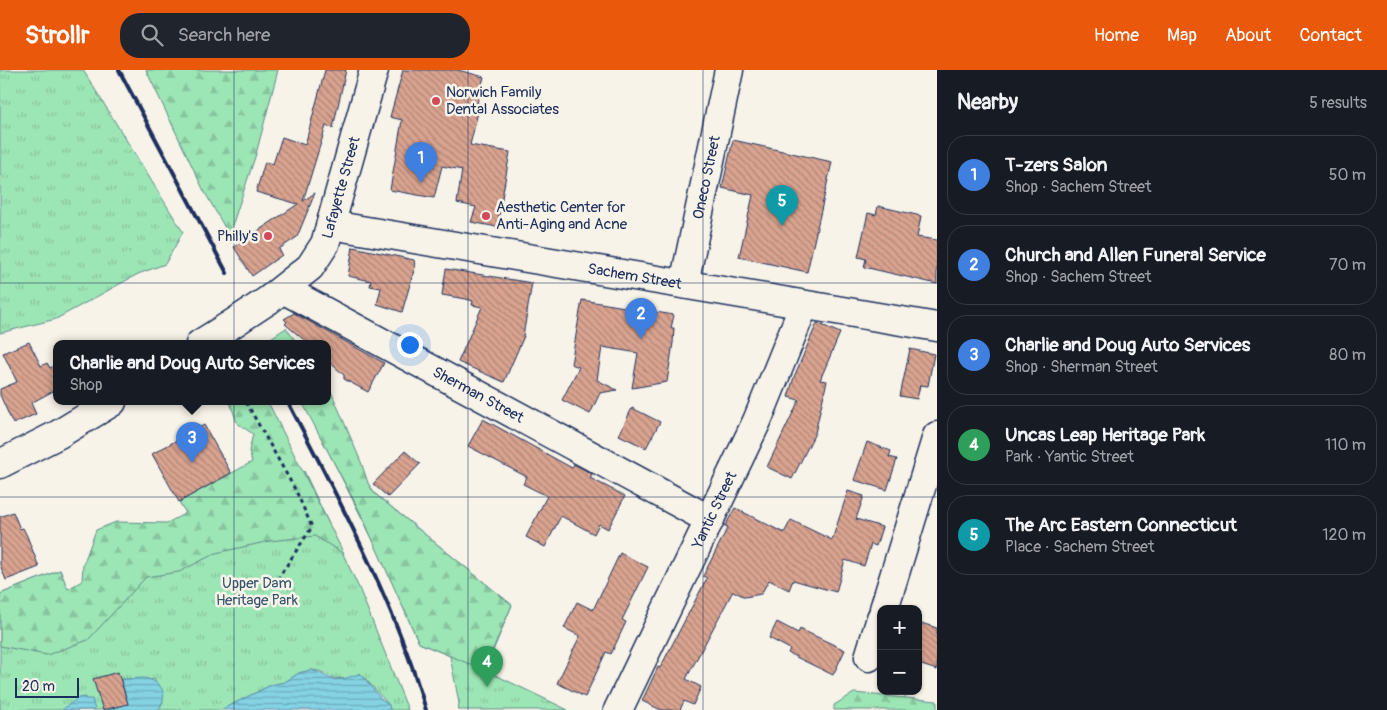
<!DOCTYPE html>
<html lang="en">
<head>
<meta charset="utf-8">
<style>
  :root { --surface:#171b24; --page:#20242c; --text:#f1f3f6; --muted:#9ea1a6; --line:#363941; --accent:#ea580c }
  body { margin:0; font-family:Pangolin,sans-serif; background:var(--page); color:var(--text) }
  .controls { position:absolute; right:15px; bottom:15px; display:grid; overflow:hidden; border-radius:10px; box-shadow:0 1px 4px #0004 }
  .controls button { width:45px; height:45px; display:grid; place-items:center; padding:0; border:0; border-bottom:1px solid var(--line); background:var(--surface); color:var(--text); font:25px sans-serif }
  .scale { position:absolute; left:15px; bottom:12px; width:64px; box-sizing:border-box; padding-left:5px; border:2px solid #1b2f5e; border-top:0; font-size:14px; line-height:18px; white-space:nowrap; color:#1b2f5e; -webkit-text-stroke:4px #f7f3e8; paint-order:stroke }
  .you { position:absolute; left:409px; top:274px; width:18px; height:18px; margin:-12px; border:4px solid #fff; border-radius:50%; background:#1a73e8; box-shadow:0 0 0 8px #1a73e833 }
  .badge { display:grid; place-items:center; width:32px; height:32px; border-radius:50%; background:var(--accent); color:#fff; font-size:16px; font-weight:700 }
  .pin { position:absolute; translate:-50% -41px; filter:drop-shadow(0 1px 2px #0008) }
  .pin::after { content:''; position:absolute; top:26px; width:18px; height:15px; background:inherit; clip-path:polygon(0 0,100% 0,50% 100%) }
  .popup { position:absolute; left:53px; top:270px; width:278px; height:65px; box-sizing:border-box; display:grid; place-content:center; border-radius:10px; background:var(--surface); filter:drop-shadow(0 1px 4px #0005); font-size:16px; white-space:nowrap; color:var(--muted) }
  .popup b { font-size:19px; color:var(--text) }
  .popup::after { content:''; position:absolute; left:50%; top:100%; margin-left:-10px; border:10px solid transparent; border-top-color:var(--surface) }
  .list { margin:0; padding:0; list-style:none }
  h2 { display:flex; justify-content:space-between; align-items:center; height:65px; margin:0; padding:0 20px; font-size:21px }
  h2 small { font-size:16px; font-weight:400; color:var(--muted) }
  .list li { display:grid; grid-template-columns:32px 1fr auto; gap:15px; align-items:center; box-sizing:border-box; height:80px; margin:0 10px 10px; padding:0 10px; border:1px solid var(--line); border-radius:20px }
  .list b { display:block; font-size:19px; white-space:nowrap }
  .list p { margin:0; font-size:16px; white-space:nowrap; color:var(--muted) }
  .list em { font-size:16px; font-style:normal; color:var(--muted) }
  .icon { flex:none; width:28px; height:28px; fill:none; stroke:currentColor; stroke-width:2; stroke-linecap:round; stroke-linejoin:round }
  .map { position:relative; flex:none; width:937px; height:640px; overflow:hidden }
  header { display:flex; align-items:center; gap:30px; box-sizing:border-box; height:70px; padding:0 25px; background:var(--accent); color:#fff }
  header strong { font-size:24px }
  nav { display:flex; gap:28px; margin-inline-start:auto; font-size:18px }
  .search { width:350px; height:45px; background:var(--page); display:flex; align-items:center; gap:12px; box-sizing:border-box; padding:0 18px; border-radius:20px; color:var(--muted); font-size:19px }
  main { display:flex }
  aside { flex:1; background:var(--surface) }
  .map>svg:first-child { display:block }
</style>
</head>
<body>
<header>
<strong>Strollr</strong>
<div class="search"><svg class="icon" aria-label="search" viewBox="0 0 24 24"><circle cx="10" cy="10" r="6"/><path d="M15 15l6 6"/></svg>Search here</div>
<nav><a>Home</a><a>Map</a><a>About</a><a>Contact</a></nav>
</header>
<main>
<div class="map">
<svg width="937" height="640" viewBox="0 0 937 640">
  <defs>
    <pattern id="grass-tufts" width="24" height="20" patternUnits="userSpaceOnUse" patternTransform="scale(1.25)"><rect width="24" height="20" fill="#9ce5b4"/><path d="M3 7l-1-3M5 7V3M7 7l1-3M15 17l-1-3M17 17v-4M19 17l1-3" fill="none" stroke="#86c59d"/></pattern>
    <pattern id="forest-firs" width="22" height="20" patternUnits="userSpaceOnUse" patternTransform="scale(1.25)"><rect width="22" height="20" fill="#9ce5b4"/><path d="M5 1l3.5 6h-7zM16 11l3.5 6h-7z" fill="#86c59d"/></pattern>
    <pattern id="water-rules" width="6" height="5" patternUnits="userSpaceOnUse" patternTransform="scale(1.25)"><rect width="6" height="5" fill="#84d2e3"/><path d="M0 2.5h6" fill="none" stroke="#6babbb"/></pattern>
    <pattern id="building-back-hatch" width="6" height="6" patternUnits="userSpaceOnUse" patternTransform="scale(1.25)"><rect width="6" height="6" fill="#d9a38f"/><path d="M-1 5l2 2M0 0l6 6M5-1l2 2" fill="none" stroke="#af8578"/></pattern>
  </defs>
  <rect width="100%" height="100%" fill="#f7f3e8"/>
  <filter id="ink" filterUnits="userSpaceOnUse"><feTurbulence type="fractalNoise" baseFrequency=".02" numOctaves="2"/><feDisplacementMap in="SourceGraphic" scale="10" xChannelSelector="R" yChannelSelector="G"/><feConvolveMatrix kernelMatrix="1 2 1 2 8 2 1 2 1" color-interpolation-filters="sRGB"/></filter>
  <g filter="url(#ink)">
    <g fill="url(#grass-tufts)" stroke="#5c8a89">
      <polygon points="0,0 83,0 183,162 165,194 138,204 56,249 0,263"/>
      <polygon points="337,366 374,423 512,535 485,600 568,640 458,640 459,633 450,586 419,573 376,476 323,371"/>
      <polygon points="304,401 359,518 408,640 390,640 389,635 360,603 349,609 333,608 319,601 311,600 299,603 285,612 271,615 221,640 158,640 163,632 154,609 122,618 127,640 0,640 0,524 60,500 87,570 204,444"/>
    </g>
    <g fill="url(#forest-firs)" stroke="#5c8a89">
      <polygon points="146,0 278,0 256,84 229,165 203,119"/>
      <polygon points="286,258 298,274 270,274 268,270"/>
      <polygon points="327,312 361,392 368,413 374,423 512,535 484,600 419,573 361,444 302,332 327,332"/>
      <polygon points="230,332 268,332 344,484 315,466 270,471 216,483 179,502 146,507 88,570 47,585 0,576 0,524 60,500 68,519 82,511 83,495 96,460 116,452 167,453 186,443 179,432 252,392 249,381 253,364 237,353"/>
      <polygon points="854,623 937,631 937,640 834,640 834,635"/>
    </g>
    <g fill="url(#water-rules)" stroke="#5a91ae">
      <path d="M311,600c8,2 11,4 18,8 10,5 23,-3 32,-4l20,25 8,6 1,5h-169l50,-25 14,-3 14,-9z"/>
      <path d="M144,608c17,3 26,16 14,32h-50l20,-6 -7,-25z"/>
      <polygon points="85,627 85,629 92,629 95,640 62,640 78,628"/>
    </g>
    <g fill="url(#building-back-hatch)" stroke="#1b2f5e">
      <polygon points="325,0 346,0 333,58 326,56 303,131 315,123 297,167 279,179 282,185 252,206 234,177 298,134 256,122 265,92 273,94 282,67 305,75"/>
      <polygon points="403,0 458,0 484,7 477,33 480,34 470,75 510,82 497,157 471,152 476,137 457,133 462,100 442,96 434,128 390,120 402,50 390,47"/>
      <polygon points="733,70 832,92 807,202 739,187 753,125 722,118"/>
      <polygon points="878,136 921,146 917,167 937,170 937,214 864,197 866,189 858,187 868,143 876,145"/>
      <polygon points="353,177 414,190 415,197 402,242 377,234 381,218 370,216 371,211 348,206"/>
      <polygon points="446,199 532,213 523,266 524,266 504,312 458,292 482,237 472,235 473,231 466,229 442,225"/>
      <polygon points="582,230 674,245 671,258 674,258 673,273 667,312 632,318 638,283 602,277 597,310 617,320 600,323 590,344 562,330 579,297 571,294"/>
      <polygon points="294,243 384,293 368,322 344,309 344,305 327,290 327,274 309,274 285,254 287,252 284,249"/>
      <polygon points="817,253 840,263 820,310 827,311 815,363 792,409 767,397 799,330 788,327 794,307"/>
      <polygon points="29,272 41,296 47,293 50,298 57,294 57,319 31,333 36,344 13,354 0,325 0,319 17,312 3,283"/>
      <polygon points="910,279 934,284 928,316 920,315 917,329 900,326"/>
      <polygon points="632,338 660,352 646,378 619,365"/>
      <polygon points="483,349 572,398 574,394 592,404 590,408 625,426 608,459 599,454 594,464 561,446 545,477 526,467 547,426 523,414 527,407 468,376"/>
      <polygon points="204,355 231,403 179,432 152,384"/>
      <polygon points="867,372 891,381 889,387 897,389 887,420 854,410"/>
      <polygon points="405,381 420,394 388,427 373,414"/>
      <polygon points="848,421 864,426 856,449 882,457 876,476 871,474 864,496 845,490 836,522 793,510 789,520 769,510 761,524 745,527 733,521 686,609 701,617 693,635 684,631 680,640 661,640 642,631 658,597 660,598 707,508 703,506 728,457 725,456 735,438 784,463 791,450 832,470"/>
      <polygon points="13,442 20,459 23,458 27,466 39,497 6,510 0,495 0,447"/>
      <polygon points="620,483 648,497 622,550 626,552 611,584 606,582 585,627 557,613 580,566 564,558 577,532 593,540"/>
      <polygon points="777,552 798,563 800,559 845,580 833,605 788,583 790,579 769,568"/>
      <polygon points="918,552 937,558 937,600 918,594"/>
      <polygon points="118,602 128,634 103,640 93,609"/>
    </g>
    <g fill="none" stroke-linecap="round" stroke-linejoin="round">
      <defs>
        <g id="minor">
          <path id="s1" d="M331,155l606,102"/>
          <path id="s2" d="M684,214l45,-214"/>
          <path id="s3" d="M283,219l427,231"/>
          <path id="s4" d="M271,228l39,-31 15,-23 49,-174"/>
          <polyline points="200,274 229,256"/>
          <polyline points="0,394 59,364 112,332"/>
          <polyline points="884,539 937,366"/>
          <polyline points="869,587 881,548"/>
          <path id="s5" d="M618,640l139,-289 47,-116"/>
        </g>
      </defs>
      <use href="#minor" stroke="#1b2f5e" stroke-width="31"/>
      <polyline stroke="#1b2f5e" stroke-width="3" stroke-dasharray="4 4" stroke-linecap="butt" points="246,332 296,421 312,457 279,507"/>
      <use href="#minor" stroke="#f7f3e8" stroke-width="28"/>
      <g stroke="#1b2f5e" stroke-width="4">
        <polyline points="119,0 227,203"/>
        <polyline points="260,272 261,274"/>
        <path d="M288,332c52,100 106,199 138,308"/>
      </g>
      <defs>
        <polyline id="minor-bridge" points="229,256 270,229"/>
      </defs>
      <use href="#minor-bridge" stroke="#1b2f5e" stroke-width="31" stroke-linecap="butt"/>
      <use href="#minor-bridge" stroke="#f7f3e8" stroke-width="28"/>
    </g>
  </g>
  <path fill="none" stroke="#1b2f5e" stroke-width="1" stroke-opacity="0.55" d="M234,0v640M468,0v640M703,0v640M0,213h937M0,427h937"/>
  <g fill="#d1495b" stroke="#f7f3e8" stroke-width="2">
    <circle cx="436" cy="31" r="5"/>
    <circle cx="486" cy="146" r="5"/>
    <circle cx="268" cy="166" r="5"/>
  </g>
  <g text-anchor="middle" stroke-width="5" stroke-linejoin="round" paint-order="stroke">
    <g font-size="15" fill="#1b2f5e" stroke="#f7f3e8" text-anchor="start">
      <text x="446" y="27">Norwich Family<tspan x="446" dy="17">Dental Associates</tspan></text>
      <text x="496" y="142">Aesthetic Center for<tspan x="496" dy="17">Anti-Aging and Acne</tspan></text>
      <text x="258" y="171" text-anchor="end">Philly's</text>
    </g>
    <g font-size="15" fill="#1b2f5e" stroke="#f7f3e8">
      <text dy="5" stroke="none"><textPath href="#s2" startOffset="109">Oneco Street</textPath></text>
      <text dy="5" stroke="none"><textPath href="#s4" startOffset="136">Lafayette Street</textPath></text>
      <text dy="5" stroke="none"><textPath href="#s1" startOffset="308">Sachem Street</textPath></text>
      <text dy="5" stroke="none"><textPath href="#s3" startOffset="222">Sherman Street</textPath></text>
      <text dy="5" stroke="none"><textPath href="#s5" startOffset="222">Yantic Street</textPath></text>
    </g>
    <g font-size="15" fill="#35536f" stroke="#f7f3e8">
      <text x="257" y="518">Upper Dam<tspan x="257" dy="17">Heritage Park</tspan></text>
    </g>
  </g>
</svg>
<div class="controls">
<button>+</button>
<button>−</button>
</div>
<div class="scale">20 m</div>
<div class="you"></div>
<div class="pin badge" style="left:421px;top:113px;background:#3f7fe0">1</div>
<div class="pin badge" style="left:641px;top:269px;background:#3f7fe0">2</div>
<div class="pin badge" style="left:192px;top:393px;background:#3f7fe0">3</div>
<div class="popup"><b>Charlie and Doug Auto Services</b>Shop</div>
<div class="pin badge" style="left:487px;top:617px;background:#2e9e5b">4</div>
<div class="pin badge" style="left:782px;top:156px;background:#0f9aa8">5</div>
</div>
<aside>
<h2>Nearby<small>5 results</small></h2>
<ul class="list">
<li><span class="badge" style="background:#3f7fe0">1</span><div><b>T-zers Salon</b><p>Shop · Sachem Street</p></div><em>50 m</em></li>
<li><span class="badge" style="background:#3f7fe0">2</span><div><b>Church and Allen Funeral Service</b><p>Shop · Sachem Street</p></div><em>70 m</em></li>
<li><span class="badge" style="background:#3f7fe0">3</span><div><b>Charlie and Doug Auto Services</b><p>Shop · Sherman Street</p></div><em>80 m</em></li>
<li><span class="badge" style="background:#2e9e5b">4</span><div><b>Uncas Leap Heritage Park</b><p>Park · Yantic Street</p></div><em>110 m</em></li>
<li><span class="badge" style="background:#0f9aa8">5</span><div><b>The Arc Eastern Connecticut</b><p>Place · Sachem Street</p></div><em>120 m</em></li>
</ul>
</aside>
</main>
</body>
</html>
